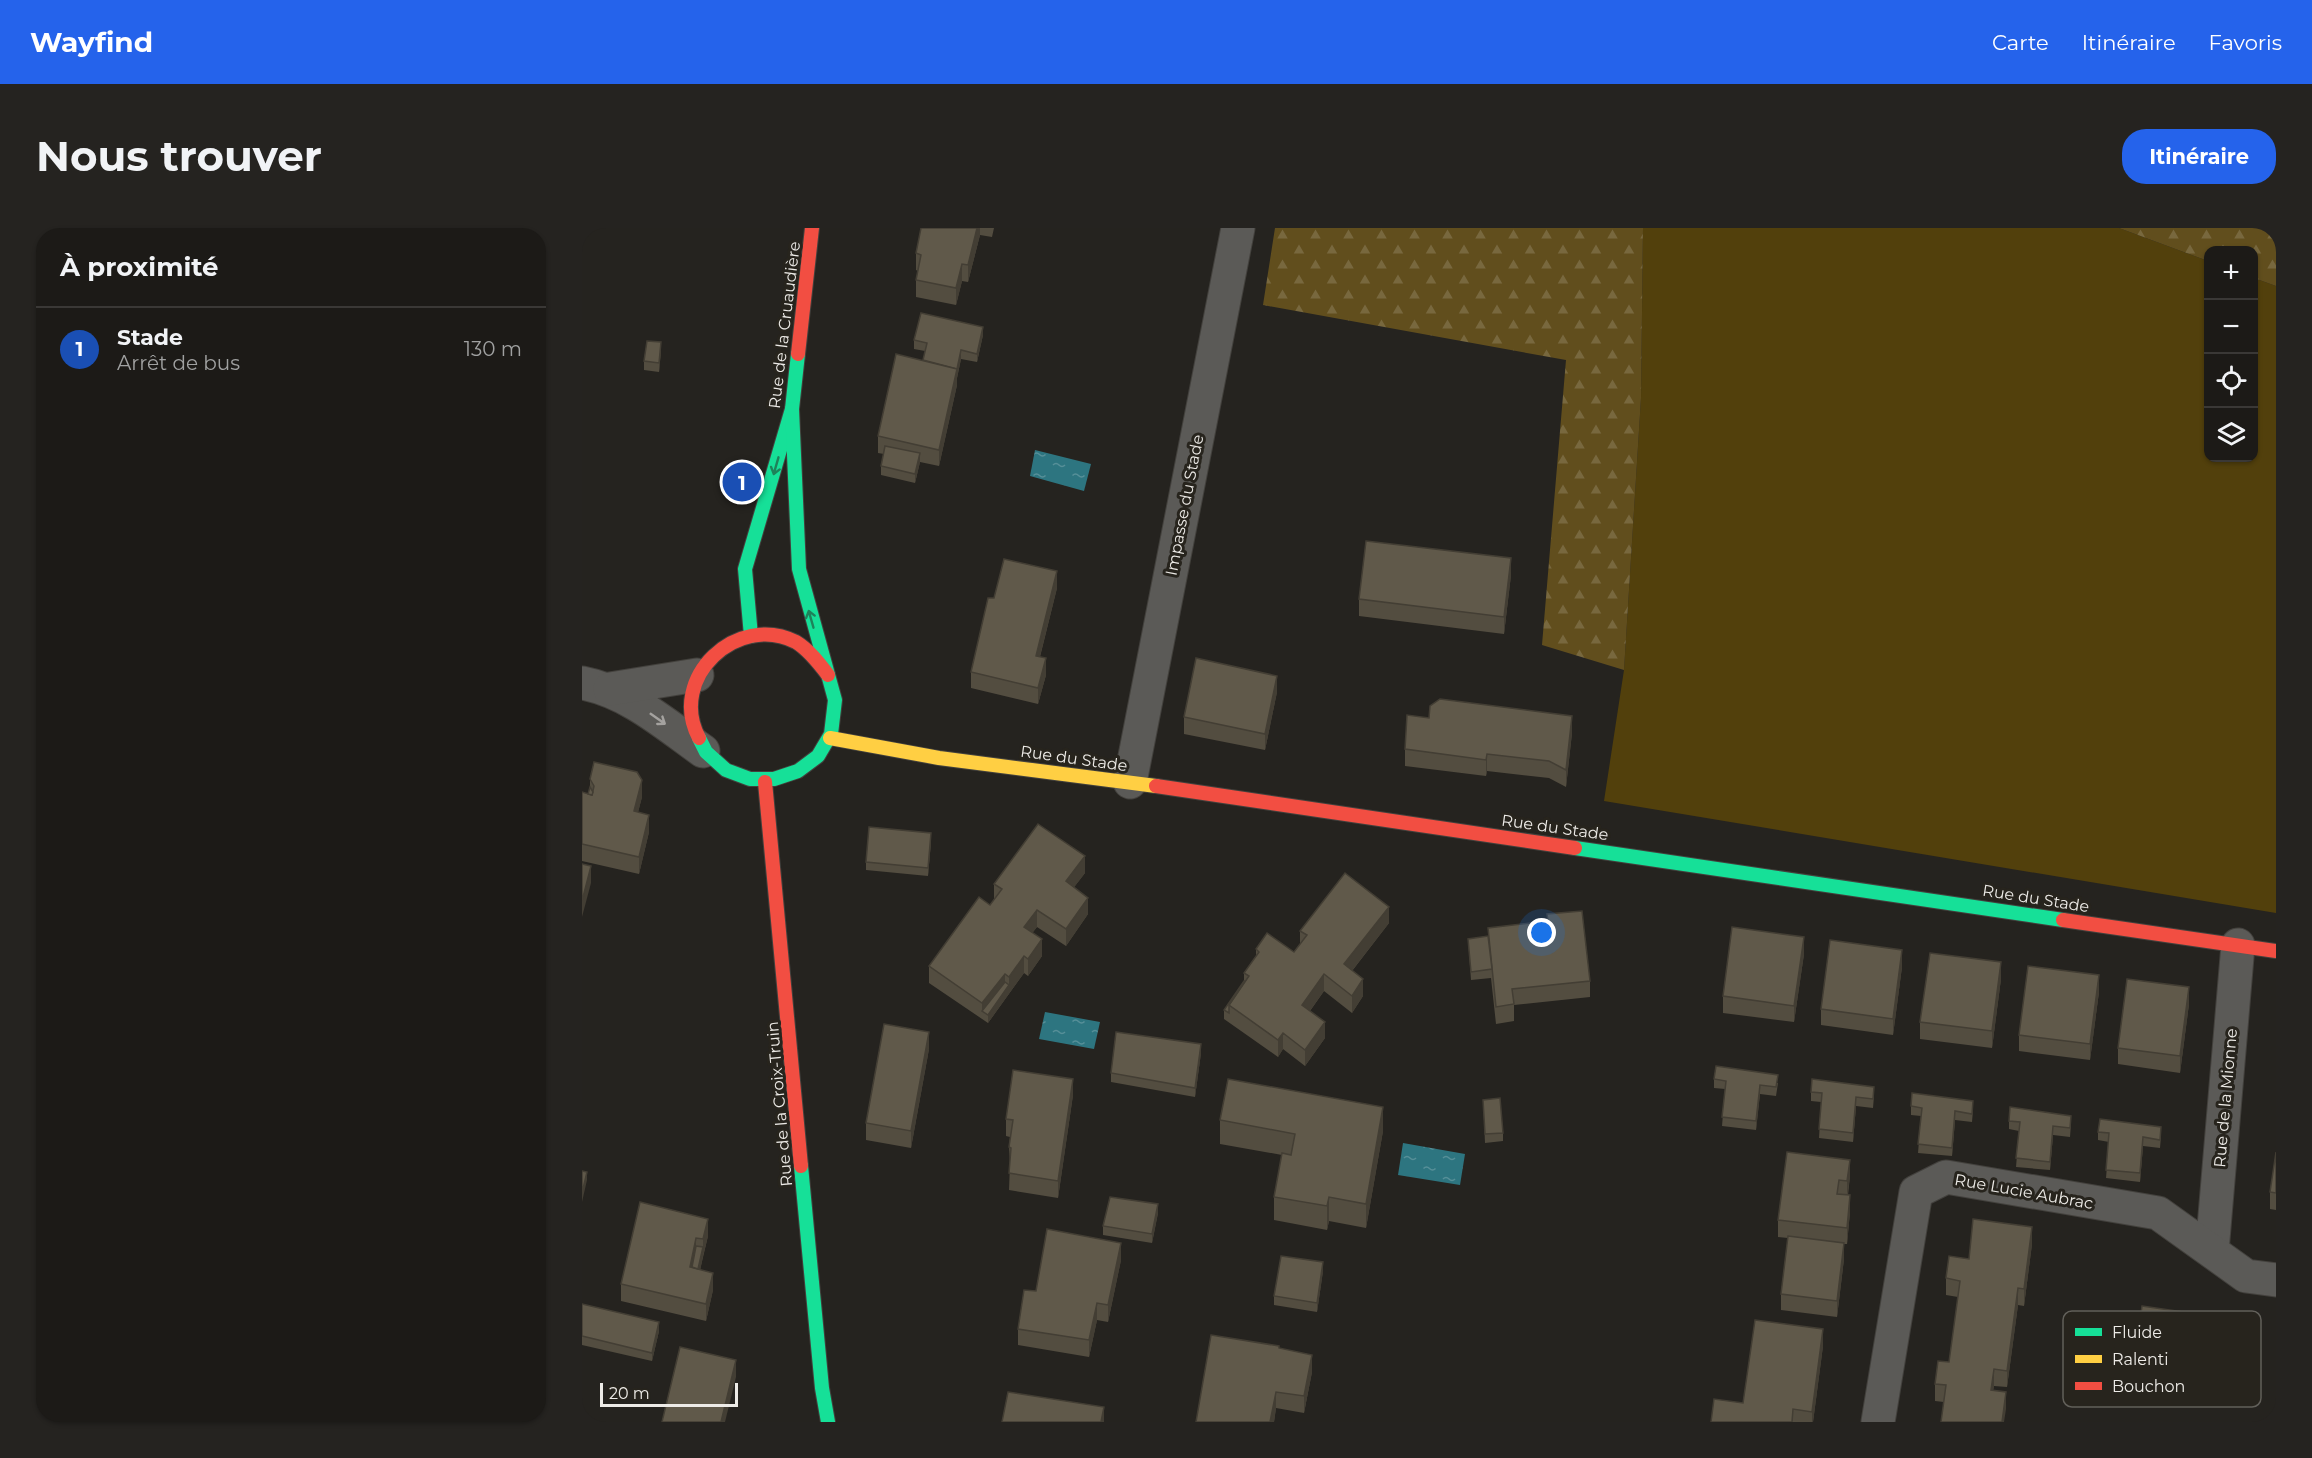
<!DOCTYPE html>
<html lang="fr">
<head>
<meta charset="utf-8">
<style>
  :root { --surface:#1c1a17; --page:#252320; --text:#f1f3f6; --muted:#a0a1a1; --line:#3a3836; --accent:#2563eb }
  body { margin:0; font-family:Montserrat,sans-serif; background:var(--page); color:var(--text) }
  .controls { position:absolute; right:18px; top:18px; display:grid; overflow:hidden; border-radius:12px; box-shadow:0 2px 4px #0004 }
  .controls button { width:54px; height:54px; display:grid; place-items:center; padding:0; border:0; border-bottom:2px solid var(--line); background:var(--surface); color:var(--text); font:30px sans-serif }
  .scale { position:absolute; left:18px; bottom:15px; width:138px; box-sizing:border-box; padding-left:6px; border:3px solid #edebe7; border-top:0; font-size:16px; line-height:21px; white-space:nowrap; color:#edebe7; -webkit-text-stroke:4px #27241d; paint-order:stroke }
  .you { position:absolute; left:960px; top:705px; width:21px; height:21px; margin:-15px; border:4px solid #fff; border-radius:50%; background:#1a73e8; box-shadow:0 0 0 9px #1a73e833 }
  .badge { display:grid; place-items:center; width:39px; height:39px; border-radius:50%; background:var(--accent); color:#fff; font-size:20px; font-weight:700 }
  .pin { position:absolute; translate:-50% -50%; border:3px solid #fff; box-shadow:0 2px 6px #0006 }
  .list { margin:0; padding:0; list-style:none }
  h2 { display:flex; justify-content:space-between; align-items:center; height:78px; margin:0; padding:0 24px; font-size:26px }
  h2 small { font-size:20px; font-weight:400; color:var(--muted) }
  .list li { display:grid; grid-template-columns:39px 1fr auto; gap:18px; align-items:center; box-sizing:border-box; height:84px; padding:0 24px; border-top:2px solid var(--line) }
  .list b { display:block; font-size:22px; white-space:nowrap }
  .list p { margin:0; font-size:20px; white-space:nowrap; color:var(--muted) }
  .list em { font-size:20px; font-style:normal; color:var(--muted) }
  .icon { flex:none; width:33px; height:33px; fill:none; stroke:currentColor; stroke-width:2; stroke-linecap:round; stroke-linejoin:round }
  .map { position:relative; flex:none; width:1694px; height:1194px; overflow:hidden; border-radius:24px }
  header { display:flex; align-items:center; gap:36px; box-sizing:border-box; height:84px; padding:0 30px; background:var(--accent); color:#fff }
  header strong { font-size:28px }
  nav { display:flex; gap:33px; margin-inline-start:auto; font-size:21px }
  .intro { display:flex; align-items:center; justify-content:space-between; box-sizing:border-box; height:144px; padding:0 36px }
  h1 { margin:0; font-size:42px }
  .button { padding:15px 27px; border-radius:24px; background:var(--accent); color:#fff; font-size:21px; font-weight:700 }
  main { display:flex; gap:36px; padding:0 36px }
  aside { flex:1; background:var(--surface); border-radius:24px; box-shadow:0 2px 4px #0004 }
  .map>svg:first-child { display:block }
</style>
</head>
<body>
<header>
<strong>Wayfind</strong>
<nav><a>Carte</a><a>Itinéraire</a><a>Favoris</a></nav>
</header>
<div class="intro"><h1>Nous trouver</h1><a class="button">Itinéraire</a></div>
<main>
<aside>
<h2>À proximité<small></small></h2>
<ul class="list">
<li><span class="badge" style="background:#1a4fb4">1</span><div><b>Stade</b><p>Arrêt de bus</p></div><em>130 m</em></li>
</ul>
</aside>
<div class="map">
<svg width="1694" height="1194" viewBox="0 0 1694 1194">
  <defs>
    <pattern id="forest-firs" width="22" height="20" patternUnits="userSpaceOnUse" patternTransform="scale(1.5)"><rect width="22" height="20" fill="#614e1d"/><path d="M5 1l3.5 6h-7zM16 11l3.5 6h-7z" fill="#78683e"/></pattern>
    <pattern id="water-ripples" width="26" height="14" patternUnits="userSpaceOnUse" patternTransform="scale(1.5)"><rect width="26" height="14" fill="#2d7580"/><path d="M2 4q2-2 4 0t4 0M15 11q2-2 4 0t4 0" fill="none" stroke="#568f98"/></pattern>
  </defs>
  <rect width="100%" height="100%" fill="#25231f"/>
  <polygon fill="#52400c" points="1061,0 1537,0 1626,33 1626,230 1672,230 1672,50 1694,58 1694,685 1022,573 1042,442 1059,170"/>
  <g fill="url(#forest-firs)">
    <polygon points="693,0 1061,0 1059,170 1042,442 960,417 984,132 681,77"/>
    <polygon points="1537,0 1694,0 1694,58 1672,50 1672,22 1626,22 1626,33"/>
  </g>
  <g fill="url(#water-ripples)">
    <polygon points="453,222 509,236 502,263 448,248"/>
    <polygon points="463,784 518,794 512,821 457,811"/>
    <polygon points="821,915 883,926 878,957 816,947"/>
  </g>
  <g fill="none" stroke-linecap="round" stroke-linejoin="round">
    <defs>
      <g id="street">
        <path d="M0,455c47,9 83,41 121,68"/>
        <polyline points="28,461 115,447"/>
        <polyline points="548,554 656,0"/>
        <polyline points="1630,1023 1656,717"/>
        <polyline points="1296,1194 1334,964 1364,949 1576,985 1664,1048 1694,1052"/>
      </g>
      <g id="fast">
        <polyline points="169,408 163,341 210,181 216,126"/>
        <polyline points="117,510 124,524 144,542 168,551 192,551 216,543 236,528 249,506 253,472 217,341 210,181"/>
        <polyline points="993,620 1481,692"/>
        <polyline points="219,938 240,1160 246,1194"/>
      </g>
      <polyline id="slow" points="248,510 357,530 574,558"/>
      <g id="jam">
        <polyline points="216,126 230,0"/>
        <path d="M117,510c-32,-60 38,-126 97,-96 13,8 23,21 32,33"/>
        <polyline points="183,554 219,938"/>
        <polyline points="574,558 993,620"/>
        <polyline points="1481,692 1694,723"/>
      </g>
    </defs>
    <use href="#street" stroke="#43413d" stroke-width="35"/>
    <use href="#fast" stroke="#43413d" stroke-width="16"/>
    <use href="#slow" stroke="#43413d" stroke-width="16"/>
    <use href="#jam" stroke="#43413d" stroke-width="16"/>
    <use href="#street" stroke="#5b5a57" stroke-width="33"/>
    <use href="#fast" stroke="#16e098" stroke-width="14"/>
    <use href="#slow" stroke="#ffcf43" stroke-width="14"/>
    <use href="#jam" stroke="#f24e42" stroke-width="14"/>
  </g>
  <g fill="#534d40">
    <polygon points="339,0 412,0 410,9 398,7 386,54 380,53 374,77 334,69 334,52 336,43 334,42 334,25"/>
    <polygon points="401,107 395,134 379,131 375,150 375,157 357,238 338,234 333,255 299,247 299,238 302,226 296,225 296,208 341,132 343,123 332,121 332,112"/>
    <polygon points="79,123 77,144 62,142 62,133"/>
    <polygon points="929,347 922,406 777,388 777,371"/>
    <polygon points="475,360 458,429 464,447 456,476 389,460 389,444 412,370"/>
    <polygon points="695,464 683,522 602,506 602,489"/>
    <polygon points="847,490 990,505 984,559 967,550 905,543 904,548 823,538 823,521"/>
    <polygon points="8,551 60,569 56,584 67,604 57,646 0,633 0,564 6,566 8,559"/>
    <polygon points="349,614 346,648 284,642 284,634"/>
    <polygon points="503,645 492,659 506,686 484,718 455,699 450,705 460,728 446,748 442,745 406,795 347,755 347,738 408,677 412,672 412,656"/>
    <polygon points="965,686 1008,753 1008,769 932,777 932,793 914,796 909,750 889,752 886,711 906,708 906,700 965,693"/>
    <polygon points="807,695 770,743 781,768 770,785 742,763 728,783 743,810 723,838 701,821 696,829 642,791 642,782 662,753 662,745 674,729 674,721 712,724 718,716 718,703"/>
    <polygon points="1222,726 1212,794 1141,785 1141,768"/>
    <polygon points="1320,739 1311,807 1239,797 1239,781"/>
    <polygon points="1419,751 1410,820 1338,811 1338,794"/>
    <polygon points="1517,764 1508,832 1437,823 1437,807"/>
    <polygon points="1607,776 1598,845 1536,836 1536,820"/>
    <polygon points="347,821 329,920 284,912 284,895"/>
    <polygon points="619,825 613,869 529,854 529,845"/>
    <polygon points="1132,851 1196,855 1194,868 1178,866 1174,902 1140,898 1143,861 1132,860"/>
    <polygon points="1229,864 1292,868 1291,880 1274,878 1271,914 1237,910 1239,874 1229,873"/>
    <polygon points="491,867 476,970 427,962 428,936 427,919 428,909 424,908 424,891"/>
    <polygon points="901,872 921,905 921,913 903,915"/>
    <polygon points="1329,878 1391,882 1390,894 1373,892 1370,928 1336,925 1339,888 1329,887"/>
    <polygon points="638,892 801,903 784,1000 747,993 745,1002 692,992 692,969 700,927 638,916"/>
    <polygon points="1427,893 1489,896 1488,909 1471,907 1468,942 1434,939 1437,903 1427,901"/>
    <polygon points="1516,904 1579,908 1578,920 1561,918 1558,954 1524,950 1527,914 1516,912"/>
    <polygon points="1205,924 1268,948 1266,967 1268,984 1265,1016 1262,1016 1262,1031 1255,1089 1199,1082 1199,1066 1206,1010 1196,1009 1196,992"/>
    <polygon points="1694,924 1694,982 1688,981 1688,964"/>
    <polygon points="58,974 126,1008 118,1042 131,1062 124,1093 39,1073 39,1056"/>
    <polygon points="576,985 570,1015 521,1007 521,998"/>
    <polygon points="1450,1016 1442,1078 1436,1077 1425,1159 1412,1158 1411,1162 1424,1181 1353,1173 1353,1156 1367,1134 1376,1069 1364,1067 1364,1050 1387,1031"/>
    <polygon points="539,1032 526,1094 515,1092 507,1129 436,1117 436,1101 454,1063"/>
    <polygon points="741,1043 735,1084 692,1077 692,1068"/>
    <polygon points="0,1076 77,1103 70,1133 0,1117"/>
    <polygon points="1663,1110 1653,1178 1551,1164 1551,1147"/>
    <polygon points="1241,1118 1231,1194 1129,1194 1161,1175"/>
    <polygon points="697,1120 730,1144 722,1185 694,1180 692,1194 614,1194"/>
  </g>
  <g fill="#433e34">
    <polygon points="395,0 398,0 398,7 386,54 386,37"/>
    <polygon points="380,36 380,53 374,77 374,60"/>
    <polygon points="401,99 401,107 395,134 395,126"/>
    <polygon points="79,114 79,123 77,144 77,135"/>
    <polygon points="379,122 379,131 375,150 375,157 357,238 357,222"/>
    <polygon points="338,225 338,234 333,255 333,246"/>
    <polygon points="929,330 929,347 922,406 922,389"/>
    <polygon points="475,343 475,360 454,444 454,428"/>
    <polygon points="464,430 464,447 456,476 456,460"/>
    <polygon points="695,448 695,464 683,522 683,506"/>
    <polygon points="990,488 990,505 984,559 984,542"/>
    <polygon points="905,526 905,543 904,548 904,532"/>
    <polygon points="60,552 60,569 52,600 52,583"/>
    <polygon points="67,587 67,604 57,646 57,629"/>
    <polygon points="349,605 349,614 346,648 346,640"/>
    <polygon points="503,628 503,645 484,670 484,653"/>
    <polygon points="9,638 9,655 0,689 0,673"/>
    <polygon points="506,670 506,686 484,718 484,701"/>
    <polygon points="807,679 807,695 762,753 762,736"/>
    <polygon points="455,682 455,699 442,716 442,699"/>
    <polygon points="1222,709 1222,726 1212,794 1212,778"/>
    <polygon points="460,711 460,728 446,748 446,731"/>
    <polygon points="1320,722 1320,739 1311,807 1311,791"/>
    <polygon points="442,728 442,745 406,795 406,787 427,757 427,749"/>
    <polygon points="1419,734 1419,751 1410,820 1410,803"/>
    <polygon points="423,746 423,763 400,783 400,775"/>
    <polygon points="742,746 742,763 720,794 720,777"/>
    <polygon points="1517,747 1517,764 1508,832 1508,816"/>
    <polygon points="781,751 781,768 770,785 770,768"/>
    <polygon points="1607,759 1607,776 1598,845 1598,828"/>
    <polygon points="743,794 743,810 723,838 723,822"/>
    <polygon points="347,804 347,821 329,920 329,903"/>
    <polygon points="701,805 701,821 696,829 696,812"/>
    <polygon points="619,816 619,825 613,869 613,860"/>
    <polygon points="491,851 491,867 476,970 476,953"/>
    <polygon points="1178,857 1178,866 1174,902 1174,893"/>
    <polygon points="1274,869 1274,878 1271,914 1271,905"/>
    <polygon points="801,879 801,903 784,1000 784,976"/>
    <polygon points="1373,883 1373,892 1370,928 1370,920"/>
    <polygon points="1471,898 1471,907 1468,942 1468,934"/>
    <polygon points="1561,909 1561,918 1558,954 1558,945"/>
    <polygon points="1268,932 1268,948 1265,970 1265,953"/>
    <polygon points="5,944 5,952 0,974 0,965"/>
    <polygon points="1268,967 1268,984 1265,1016 1265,1000"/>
    <polygon points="747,969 747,993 745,1002 745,978"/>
    <polygon points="576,976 576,985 570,1015 570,1006"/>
    <polygon points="126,991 126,1008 121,1028 121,1011"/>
    <polygon points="1450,999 1450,1016 1442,1078 1442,1061"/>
    <polygon points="114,1010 114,1027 110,1047 108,1039"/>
    <polygon points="539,1015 539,1032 526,1094 526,1077"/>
    <polygon points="1262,1015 1262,1031 1255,1089 1255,1073"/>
    <polygon points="121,1019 121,1028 115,1058 115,1049"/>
    <polygon points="741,1034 741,1043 735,1084 735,1075"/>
    <polygon points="131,1045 131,1062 124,1093 124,1076"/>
    <polygon points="1436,1060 1436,1077 1425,1159 1425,1143"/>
    <polygon points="515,1075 515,1092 507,1129 507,1112"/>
    <polygon points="1663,1093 1663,1110 1653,1178 1653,1162"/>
    <polygon points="77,1094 77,1103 70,1133 70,1125"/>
    <polygon points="1241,1101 1241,1118 1231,1194 1230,1194 1230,1184"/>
    <polygon points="730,1127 730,1144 722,1185 722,1168"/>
    <polygon points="154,1132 154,1149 143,1194 139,1194"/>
    <polygon points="1412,1141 1412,1158 1409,1179 1409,1162"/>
    <polygon points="694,1164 694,1180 692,1194 688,1194"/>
    <polygon points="1424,1164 1424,1181 1422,1194 1420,1194"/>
    <polygon points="522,1179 522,1194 519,1194"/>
  </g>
  <g fill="#60594a" stroke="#433e34" stroke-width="1.5">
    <polygon points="339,0 395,0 386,37 380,36 374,60 334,52 339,27 334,25"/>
    <polygon points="339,85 401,99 395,126 379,122 375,141 341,132 345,115 332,112"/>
    <polygon points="65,113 79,114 77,135 62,133"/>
    <polygon points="314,126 375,141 357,222 296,208"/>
    <polygon points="303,218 338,225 333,246 299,238"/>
    <polygon points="784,313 929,330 922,389 777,371"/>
    <polygon points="422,331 475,343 454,428 464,430 456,460 389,444 406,370 412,370"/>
    <polygon points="614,430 695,448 683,506 602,489"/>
    <polygon points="858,471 990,488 984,542 967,533 905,526 904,532 823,521 825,487 847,490 848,478"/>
    <polygon points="12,534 55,544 60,552 52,583 67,587 57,629 0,616 0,564 10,567 12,558 8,551"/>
    <polygon points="8,559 11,564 10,567 6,566"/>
    <polygon points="456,596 503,628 484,653 506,670 484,701 455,682 442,699 460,711 446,731 442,728 427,749 423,746 400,775 347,738 397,669 408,677 420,661 412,656"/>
    <polygon points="287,599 349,605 346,640 284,634"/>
    <polygon points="0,636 9,638 0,673"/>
    <polygon points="763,645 807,679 762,736 781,751 770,768 742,746 720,777 743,794 723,822 701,805 696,812 647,777 667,748 662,745 677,724 674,721 685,705 712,724 725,707 718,703"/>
    <polygon points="1000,683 1008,753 930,761 932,776 914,779 906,700 966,693 965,686"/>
    <polygon points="1150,699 1222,709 1212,778 1141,768"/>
    <polygon points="906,708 910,741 889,744 886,711"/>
    <polygon points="1248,712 1320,722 1311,791 1239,781"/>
    <polygon points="1348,725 1419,734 1410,803 1338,794"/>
    <polygon points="1446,738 1517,747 1508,816 1437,807"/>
    <polygon points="1545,751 1607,759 1598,828 1536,820"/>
    <polygon points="662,753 663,753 647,777 647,785 642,782"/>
    <polygon points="423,754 427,757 406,787 400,783"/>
    <polygon points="302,796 347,804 329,903 284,895"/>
    <polygon points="534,804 619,816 613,860 529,845"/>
    <polygon points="1134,838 1196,847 1194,859 1178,857 1174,893 1140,889 1144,853 1132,851"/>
    <polygon points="431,842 491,851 476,953 427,945 429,920 427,919 431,892 424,891"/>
    <polygon points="646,851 801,879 784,976 747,969 745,978 692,969 700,925 709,927 713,906 638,892"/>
    <polygon points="1230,851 1292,859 1291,871 1274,869 1271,905 1237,901 1240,865 1229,864"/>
    <polygon points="1330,865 1391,873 1390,886 1373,883 1370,920 1336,916 1340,880 1329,878"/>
    <polygon points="918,870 921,905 903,906 901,872"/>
    <polygon points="1428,879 1489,888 1488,900 1471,898 1468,934 1434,930 1438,894 1427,893"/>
    <polygon points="1518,891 1579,899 1578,912 1561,909 1558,945 1524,942 1527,905 1516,904"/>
    <polygon points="1205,924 1268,932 1265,953 1257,952 1255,966 1268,967 1265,1000 1196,992"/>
    <polygon points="1694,924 1694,965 1688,964"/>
    <polygon points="0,943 5,944 0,965"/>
    <polygon points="528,969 576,976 570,1006 521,998"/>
    <polygon points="58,974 126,991 121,1011 114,1010 108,1039 131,1045 124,1076 39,1056"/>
    <polygon points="1391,991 1450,999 1442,1061 1436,1060 1425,1143 1412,1141 1409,1162 1424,1164 1420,1194 1359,1194 1364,1157 1353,1156 1356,1133 1367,1134 1378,1053 1364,1050 1367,1028 1387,1031"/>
    <polygon points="465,1001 539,1015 526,1077 515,1075 507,1112 436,1101 442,1062 454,1063"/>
    <polygon points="1206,1008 1262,1015 1255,1073 1199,1066"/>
    <polygon points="114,1018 121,1019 116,1041 110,1039"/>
    <polygon points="699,1028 741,1034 735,1075 692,1068"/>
    <polygon points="0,1076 77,1094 70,1125 0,1108"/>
    <polygon points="1560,1078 1663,1093 1653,1162 1551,1147"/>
    <polygon points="1173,1092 1241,1101 1230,1184 1211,1181 1210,1194 1129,1194 1132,1171 1161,1175"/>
    <polygon points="629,1107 697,1118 697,1120 730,1127 722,1168 694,1164 688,1194 614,1194"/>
    <polygon points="98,1119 154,1132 139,1194 80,1194"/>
    <polygon points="426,1164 522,1179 519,1194 420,1194"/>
  </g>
  <defs><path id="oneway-shaft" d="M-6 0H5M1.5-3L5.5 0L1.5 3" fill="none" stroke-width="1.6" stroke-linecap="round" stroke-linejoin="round" transform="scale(1.5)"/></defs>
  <g stroke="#1e825a">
    <use href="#oneway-shaft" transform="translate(194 238) rotate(106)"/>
    <use href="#oneway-shaft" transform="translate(229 391) rotate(-106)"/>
  </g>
  <use stroke="#a4a29f" href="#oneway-shaft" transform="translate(76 491) rotate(35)"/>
  <g text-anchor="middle" stroke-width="6" stroke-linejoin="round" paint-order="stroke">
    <g font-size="16" fill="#edebe7" stroke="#27241d">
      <text transform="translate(202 97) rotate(-83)" y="6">Rue de la Cruaudière</text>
      <text transform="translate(602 277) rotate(-79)" y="6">Impasse du Stade</text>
      <text transform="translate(492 530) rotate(8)" y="6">Rue du Stade</text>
      <text transform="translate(973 599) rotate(8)" y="6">Rue du Stade</text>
      <text transform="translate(1454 670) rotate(9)" y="6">Rue du Stade</text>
      <text transform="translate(1643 870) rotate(-85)" y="6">Rue de la Mionne</text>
      <text transform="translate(197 876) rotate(-95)" y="6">Rue de la Croix-Truin</text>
      <text transform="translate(1442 963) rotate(10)" y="6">Rue Lucie Aubrac</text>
    </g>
  </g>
  <rect x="1481" y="1083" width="198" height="96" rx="9" fill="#27241d" stroke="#62605a" stroke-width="1.5"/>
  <rect x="1493" y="1100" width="27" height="8" fill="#16e098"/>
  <rect x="1493" y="1127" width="27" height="8" fill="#ffcf43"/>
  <rect x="1493" y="1154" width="27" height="8" fill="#f24e42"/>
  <g font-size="16" fill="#edebe7">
    <text x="1530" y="1110">Fluide</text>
    <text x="1530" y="1137">Ralenti</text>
    <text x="1530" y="1164">Bouchon</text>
  </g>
</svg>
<div class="controls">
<button>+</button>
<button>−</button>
<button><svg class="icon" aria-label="locate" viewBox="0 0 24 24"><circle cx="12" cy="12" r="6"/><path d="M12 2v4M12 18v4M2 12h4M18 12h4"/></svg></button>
<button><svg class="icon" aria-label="layers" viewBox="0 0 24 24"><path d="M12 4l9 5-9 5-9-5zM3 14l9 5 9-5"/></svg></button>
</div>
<div class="scale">20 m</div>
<div class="you"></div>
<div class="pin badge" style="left:160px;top:254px;background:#1a4fb4">1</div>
</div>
</main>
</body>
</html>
